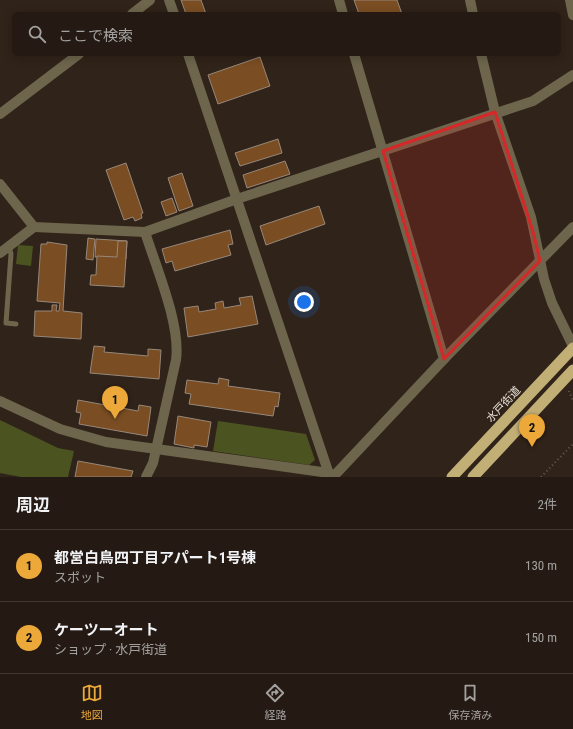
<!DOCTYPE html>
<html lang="ja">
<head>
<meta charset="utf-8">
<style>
  :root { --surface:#241a13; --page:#302721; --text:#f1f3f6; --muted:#a3a1a0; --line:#413833; --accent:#eca93a }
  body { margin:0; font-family:"Roboto Condensed","Noto Sans JP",sans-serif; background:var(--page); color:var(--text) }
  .you { position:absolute; left:304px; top:302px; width:14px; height:14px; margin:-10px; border:3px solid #fff; border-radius:50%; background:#1a73e8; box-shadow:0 0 0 6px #1a73e833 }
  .badge { display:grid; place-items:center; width:26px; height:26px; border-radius:50%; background:var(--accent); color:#111; font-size:13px; font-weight:700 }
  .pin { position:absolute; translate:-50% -33px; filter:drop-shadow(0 1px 2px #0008) }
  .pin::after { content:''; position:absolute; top:21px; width:14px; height:12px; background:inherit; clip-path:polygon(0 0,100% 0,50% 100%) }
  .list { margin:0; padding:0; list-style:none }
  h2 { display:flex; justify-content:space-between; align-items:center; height:52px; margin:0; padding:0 16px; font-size:17px }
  h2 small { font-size:13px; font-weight:400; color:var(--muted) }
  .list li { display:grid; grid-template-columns:26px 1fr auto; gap:12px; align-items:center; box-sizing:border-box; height:72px; padding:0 16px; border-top:1px solid var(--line) }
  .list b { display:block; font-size:15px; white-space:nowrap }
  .list p { margin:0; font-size:13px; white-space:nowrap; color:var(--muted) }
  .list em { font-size:13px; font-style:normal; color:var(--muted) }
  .icon { flex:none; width:22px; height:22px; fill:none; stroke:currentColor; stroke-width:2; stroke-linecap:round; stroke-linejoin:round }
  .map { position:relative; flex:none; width:573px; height:477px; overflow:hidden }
  .search { position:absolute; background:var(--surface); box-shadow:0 2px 10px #0003; left:12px; right:12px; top:12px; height:44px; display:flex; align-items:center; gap:10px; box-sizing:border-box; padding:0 14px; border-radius:6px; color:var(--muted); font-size:15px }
  .sheet { height:196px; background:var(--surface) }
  nav { display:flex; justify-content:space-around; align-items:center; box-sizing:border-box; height:56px; border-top:1px solid var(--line); background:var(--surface); font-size:11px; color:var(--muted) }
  nav a { display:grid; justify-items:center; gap:2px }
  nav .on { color:var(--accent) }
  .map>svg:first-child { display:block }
</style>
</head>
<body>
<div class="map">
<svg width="573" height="477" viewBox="0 0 573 477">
  <rect width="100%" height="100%" fill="#302319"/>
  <g fill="#4b5421">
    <polygon points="18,245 33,246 31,266 16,264"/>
    <polygon points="0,420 58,448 74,451 68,477 21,477 0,473"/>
    <polygon points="218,421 306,434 315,460 309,465 213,451"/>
  </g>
  <g fill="#7a4d23" stroke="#97887b">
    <polygon points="181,0 201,0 206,14 186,14"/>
    <polygon points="354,0 397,0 402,14 359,14"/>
    <polygon points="260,57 270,86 218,104 208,75"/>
    <polygon points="278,139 282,153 240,166 235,153"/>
    <polygon points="285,161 290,174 247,188 243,175"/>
    <polygon points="126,163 143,213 141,214 142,218 135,221 133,217 124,220 106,170"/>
    <polygon points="182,173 193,206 179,211 168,178"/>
    <polygon points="172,198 177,212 166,216 161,202"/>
    <polygon points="319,206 325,224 266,245 260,226"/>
    <polygon points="230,230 233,244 228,245 231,255 175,271 172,261 166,263 162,249"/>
    <polygon points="88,238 95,239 93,260 86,259"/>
    <polygon points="96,239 127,241 126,259 95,257"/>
    <polygon points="118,241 127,241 124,287 90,285 91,275 96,275 97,256 117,257"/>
    <polygon points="47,242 67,245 63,311 82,313 81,339 34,336 35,311 52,311 52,305 57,305 56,311 59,311 60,303 37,301 41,244 47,244"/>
    <polygon points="252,296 258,324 188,337 184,308 198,306 199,312 216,309 215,303 223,301 224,308 241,305 239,298"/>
    <polygon points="94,346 105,347 104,352 148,356 148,349 161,350 159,379 90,373"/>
    <polygon points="219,378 229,380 228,386 280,393 278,407 275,406 273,416 189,404 191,394 185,393 187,380 218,384"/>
    <polygon points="78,400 138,411 139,405 151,407 147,436 79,424 81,413 76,412"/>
    <polygon points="178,416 211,422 207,447 194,445 194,448 174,444"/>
    <polygon points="78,461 133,471 131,477 75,477"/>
  </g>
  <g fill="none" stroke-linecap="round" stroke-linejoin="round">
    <g stroke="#685d54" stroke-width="2" stroke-dasharray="1 3" stroke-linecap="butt">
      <polyline points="569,391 573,401"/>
      <polyline points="541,477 573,444"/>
    </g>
    <polyline stroke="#6d654c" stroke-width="5" points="9,247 11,254 6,323 16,324"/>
    <g stroke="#6d654c" stroke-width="10">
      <polyline points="570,0 573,15"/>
      <polyline points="0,184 34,227 145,232 237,199 533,101 573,75"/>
      <path d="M145,232c11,35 36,93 31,128l-23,103 -7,14"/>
      <polyline points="0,253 34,227"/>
      <polyline points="444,359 573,227"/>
      <polyline points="0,401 60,429 106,442 329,473"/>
    </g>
    <g stroke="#6d654c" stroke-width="10">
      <polyline points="169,0 174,14"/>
      <polyline points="339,0 343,14"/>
      <polyline points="470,0 473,14"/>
      <polyline points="132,14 150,0"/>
      <polyline points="188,54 330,477"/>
      <polyline points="481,54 495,112 531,217 544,279 552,303 573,346"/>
      <polyline points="0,114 79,54"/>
      <polyline points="333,477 444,359 354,54"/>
    </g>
    <g stroke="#c2af76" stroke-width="11">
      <polyline points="452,477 573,348"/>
      <polyline points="473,477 573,370"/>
    </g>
  </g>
  <path fill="#d62828" fill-opacity="0.2" stroke="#d62828" stroke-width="3" stroke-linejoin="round" d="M495,112l39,123 6,26 -96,98 -61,-208z"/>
  <g text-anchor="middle" stroke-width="3.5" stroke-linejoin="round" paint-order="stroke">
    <g font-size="11" fill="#eae2db" stroke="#302319">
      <text transform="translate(503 404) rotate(-47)" y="4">水戸街道</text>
    </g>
  </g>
</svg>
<div class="you"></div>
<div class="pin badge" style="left:115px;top:419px">1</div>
<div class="pin badge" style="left:532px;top:447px">2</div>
<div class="search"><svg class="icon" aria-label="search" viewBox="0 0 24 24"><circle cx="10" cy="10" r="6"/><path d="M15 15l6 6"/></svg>ここで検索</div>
</div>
<section class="sheet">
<h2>周辺<small>2件</small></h2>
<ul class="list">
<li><span class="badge">1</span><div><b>都営白鳥四丁目アパート1号棟</b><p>スポット</p></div><em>130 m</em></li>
<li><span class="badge">2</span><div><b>ケーツーオート</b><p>ショップ · 水戸街道</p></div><em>150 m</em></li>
</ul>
</section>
<nav>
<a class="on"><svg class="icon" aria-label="map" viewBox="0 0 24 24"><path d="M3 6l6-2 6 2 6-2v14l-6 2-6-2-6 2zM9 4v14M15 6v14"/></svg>地図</a>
<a><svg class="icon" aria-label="directions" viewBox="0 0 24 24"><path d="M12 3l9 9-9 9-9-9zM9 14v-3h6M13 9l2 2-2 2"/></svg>経路</a>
<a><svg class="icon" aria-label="saved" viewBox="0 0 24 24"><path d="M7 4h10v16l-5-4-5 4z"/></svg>保存済み</a>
</nav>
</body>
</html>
